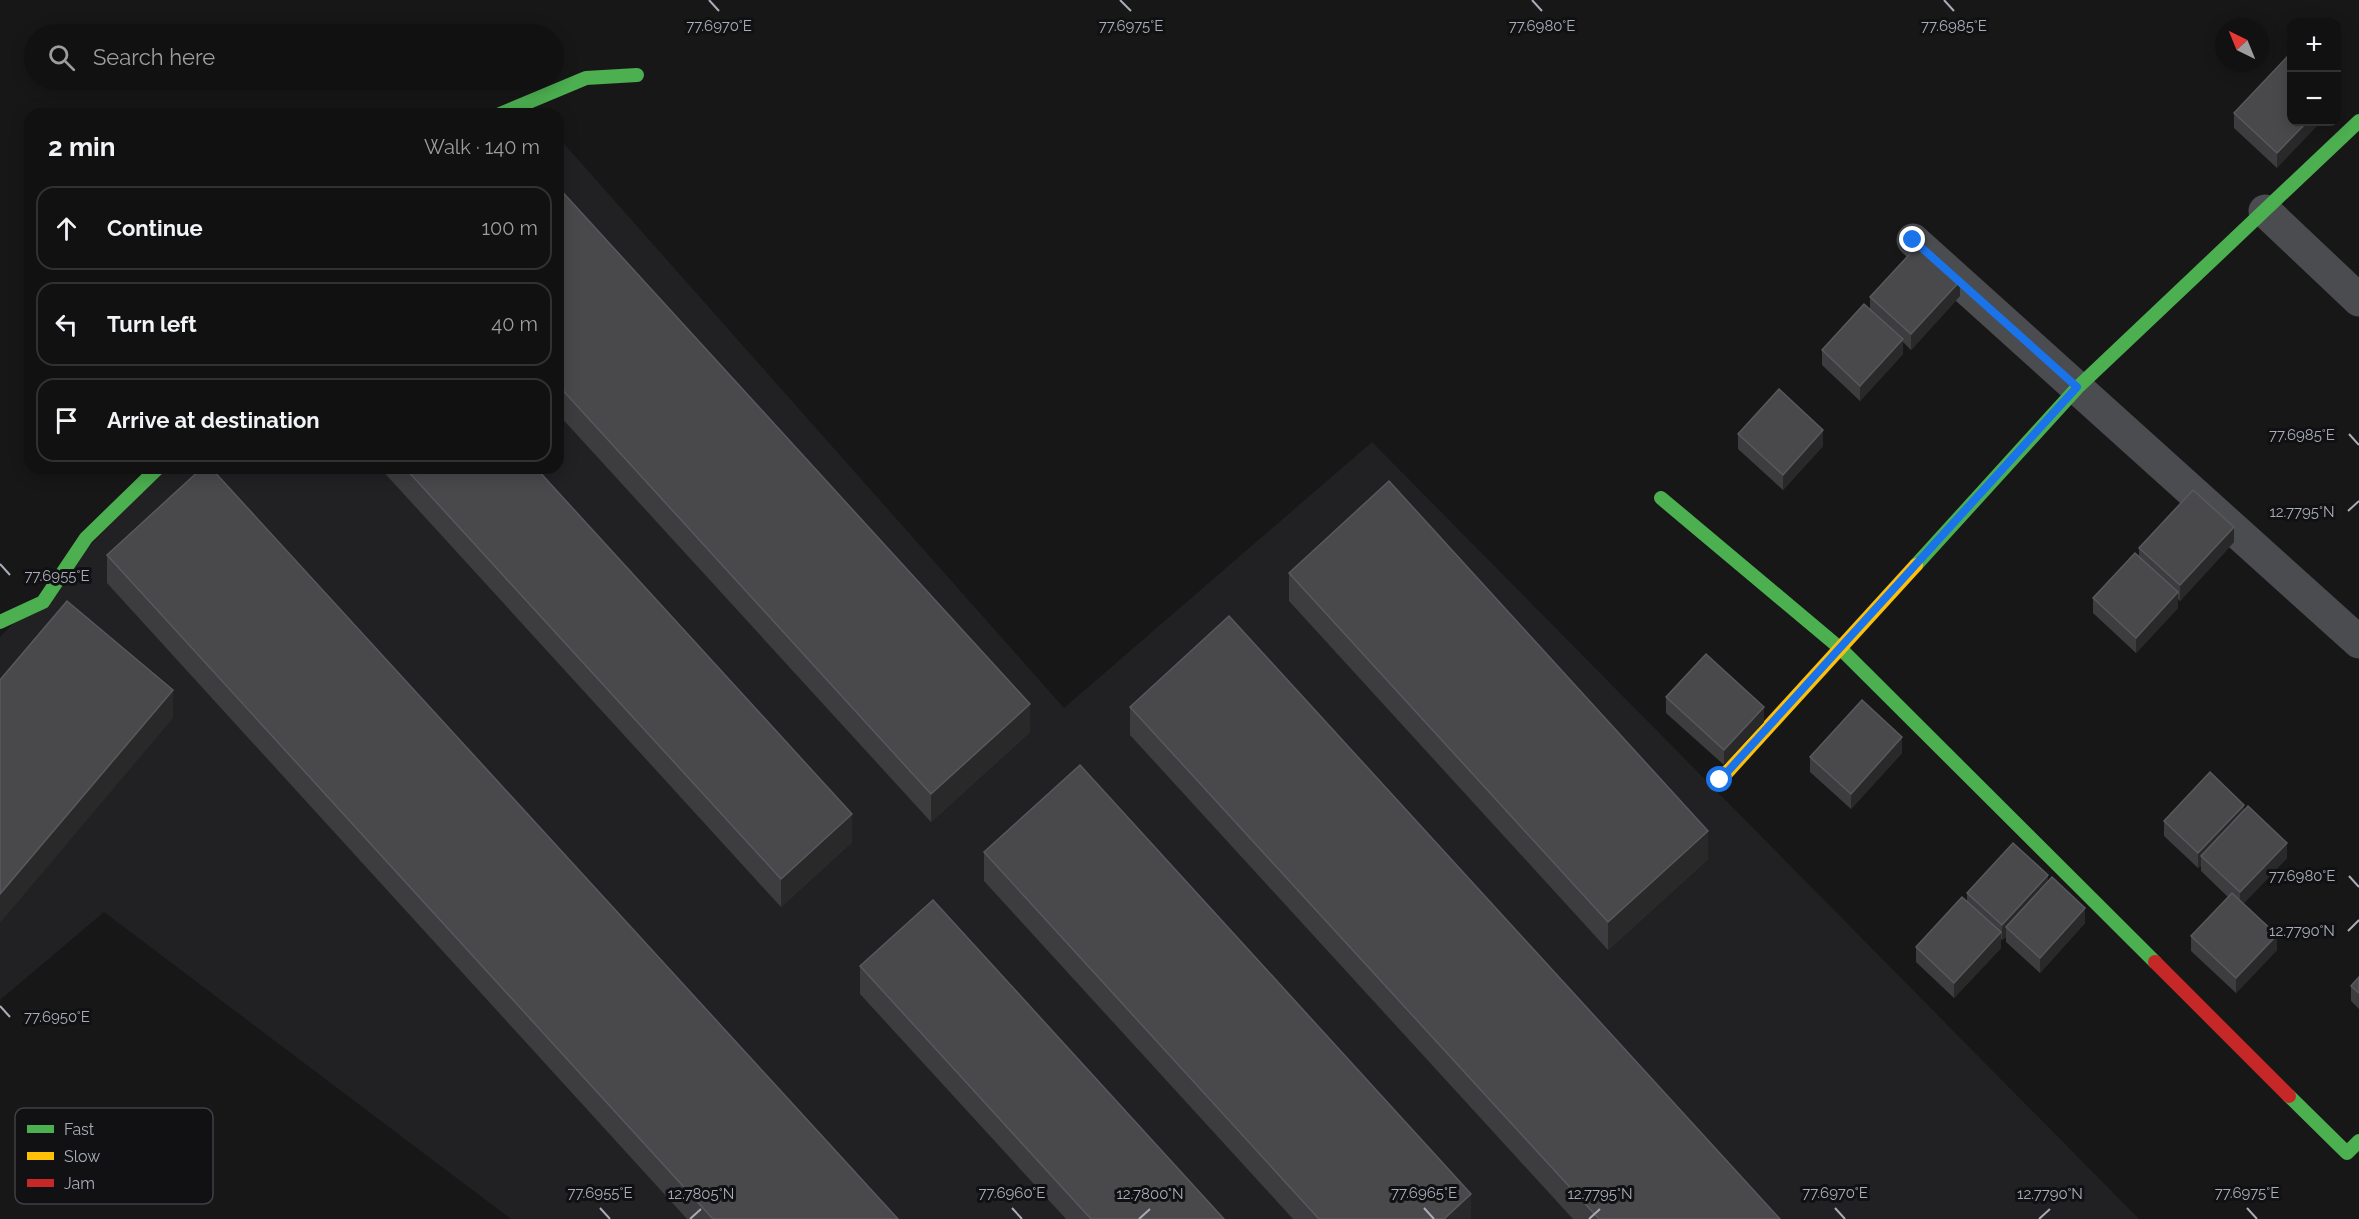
<!DOCTYPE html>
<html lang="en">
<head>
<meta charset="utf-8">
<style>
  :root { --surface:#111; --page:#1e1f1f; --text:#f1f3f6; --muted:#9c9d9f; --line:#303131 }
  body { margin:0; font-family:Raleway,sans-serif; background:var(--page); color:var(--text) }
  .controls { position:absolute; right:18px; top:18px; display:grid; overflow:hidden; border-radius:12px; box-shadow:0 3px 15px #0003 }
  .controls button { width:54px; height:54px; display:grid; place-items:center; padding:0; border:0; border-bottom:2px solid var(--line); background:var(--surface); color:var(--text); font:30px sans-serif }
  .compass { position:absolute; left:2215px; top:18px; width:54px; height:54px; border-radius:50%; background:var(--surface); box-shadow:0 3px 15px #0003; rotate:317deg }
  .stop { position:absolute; width:18px; height:18px; margin:-14px; border:4px solid #1a73e8; border-radius:50%; background:#fff }
  .stop.end { background:#1a73e8; border-color:#fff; box-shadow:0 2px 6px #0008 }
  .list { margin:0; padding:0; list-style:none }
  h2 { display:flex; justify-content:space-between; align-items:center; height:78px; margin:0; padding:0 24px; font-size:26px }
  h2 small { font-size:20px; font-weight:400; color:var(--muted) }
  .list li { display:grid; grid-template-columns:39px 1fr auto; gap:18px; align-items:center; box-sizing:border-box; height:84px; margin:0 12px 12px; padding:0 12px; border:2px solid var(--line); border-radius:18px }
  .list b { display:block; font-size:22px; white-space:nowrap }
  .list em { font-size:20px; font-style:normal; color:var(--muted) }
  .icon { flex:none; width:33px; height:33px; fill:none; stroke:currentColor; stroke-width:2; stroke-linecap:round; stroke-linejoin:round }
  .map { position:relative; flex:none; width:2359px; height:1219px; overflow:hidden }
  .search { position:absolute; background:var(--surface); box-shadow:0 3px 15px #0003; left:24px; top:24px; width:540px; height:66px; display:flex; align-items:center; gap:15px; box-sizing:border-box; padding:0 21px; border-radius:33px; color:var(--muted); font-size:22px }
  .panel { position:absolute; background:var(--surface); box-shadow:0 3px 15px #0003; left:24px; top:108px; width:540px; height:366px; border-radius:18px }
  .map>svg:first-child { display:block }
</style>
</head>
<body>
<div class="map">
<svg width="2359" height="1219" viewBox="0 0 2359 1219">
  <rect width="100%" height="100%" fill="#171717"/>
  <polygon fill="#212123" points="558,137 1064,708 1372,442 2139,1219 511,1219 104,912 0,1000 0,637 166,468 558,468"/>
  <g fill="none" stroke-linecap="round" stroke-linejoin="round">
    <g stroke="#4b4c50" stroke-width="33">
      <polyline points="2265,211 2359,300"/>
      <polyline points="1913,240 2359,642"/>
    </g>
    <g stroke="#4caf50" stroke-width="14">
      <polyline points="500,114 586,78 637,75"/>
      <polyline points="1661,498 1841,649 2155,962"/>
      <polyline points="1916,565 2077,388 2359,121"/>
      <polyline points="0,622 43,602 86,538 158,468"/>
      <polyline points="2289,1096 2347,1153 2359,1141"/>
    </g>
    <polyline stroke="#ffc107" stroke-width="14" points="1720,780 1916,565"/>
    <polyline stroke="#c62828" stroke-width="14" points="2155,962 2289,1096"/>
  </g>
  <g fill="#3d3d3f">
    <polygon points="2288,56 2277,168 2234,128 2234,113"/>
    <polygon points="558,187 1030,732 931,822 558,414"/>
    <polygon points="1960,296 1911,350 1903,342 1903,354 1860,401 1822,365 1822,350 1870,309 1870,297"/>
    <polygon points="1738,434 1823,446 1783,490 1738,449"/>
    <polygon points="380,468 536,468 852,842 781,907"/>
    <polygon points="2234,542 2180,601 2178,599 2178,608 2136,653 2093,613 2093,598 2139,556 2139,548"/>
    <polygon points="107,555 898,1219 687,1219 107,583"/>
    <polygon points="1289,573 1708,859 1608,950 1289,601"/>
    <polygon points="1666,697 1764,722 1724,765 1666,713"/>
    <polygon points="1130,707 1780,1219 1573,1219 1130,735"/>
    <polygon points="1902,753 1851,809 1810,772 1810,757"/>
    <polygon points="2244,810 2287,858 2243,904 2277,950 2236,993 2191,951 2191,936 2228,897 2201,871 2201,866 2198,868 2164,836 2164,821"/>
    <polygon points="984,852 1471,1219 1293,1219 984,881"/>
    <polygon points="2048,881 2085,923 2040,973 2006,942 2006,937 2002,940 2001,939 2001,948 1954,998 1916,962 1916,947 1967,901 1967,893"/>
    <polygon points="860,966 1224,1219 1066,1219 860,994"/>
    <polygon points="2359,977 2359,1009 2351,1001 2351,986"/>
  </g>
  <g fill="#29292a">
    <polygon points="2307,122 2321,122 2277,168 2277,153"/>
    <polygon points="1960,281 1960,296 1911,350 1911,334"/>
    <polygon points="1903,339 1903,354 1860,401 1860,386"/>
    <polygon points="1823,430 1823,446 1783,490 1783,475"/>
    <polygon points="2234,527 2234,542 2180,601 2180,585"/>
    <polygon points="2178,592 2178,608 2136,653 2136,638"/>
    <polygon points="173,690 173,718 0,923 0,894"/>
    <polygon points="1030,704 1030,732 931,822 931,794"/>
    <polygon points="1764,707 1764,722 1724,765 1724,750"/>
    <polygon points="1902,737 1902,753 1851,809 1851,794"/>
    <polygon points="2244,805 2244,820 2201,856 2201,866 2198,868 2198,853"/>
    <polygon points="852,814 852,842 781,907 781,879"/>
    <polygon points="1708,831 1708,859 1608,950 1608,922"/>
    <polygon points="2287,843 2287,858 2240,907 2240,892"/>
    <polygon points="2048,875 2048,890 2006,927 2006,937 2002,940 2002,925"/>
    <polygon points="2085,908 2085,923 2040,973 2040,958"/>
    <polygon points="2001,932 2001,948 1954,998 1954,983"/>
    <polygon points="2277,935 2277,950 2236,993 2236,978"/>
    <polygon points="1471,1194 1471,1219 1444,1219"/>
  </g>
  <g fill="#49494c" stroke="#58595d" stroke-width="1.5">
    <polygon points="2288,56 2292,59 2292,122 2307,122 2277,153 2234,113"/>
    <polygon points="558,187 1030,704 931,794 558,385"/>
    <polygon points="1919,244 1960,281 1911,334 1870,297"/>
    <polygon points="1864,304 1903,339 1860,386 1822,350"/>
    <polygon points="1779,389 1823,430 1783,475 1738,434"/>
    <polygon points="202,468 211,468 898,1219 713,1219 107,555"/>
    <polygon points="405,468 536,468 852,814 781,879"/>
    <polygon points="1389,481 1708,831 1608,922 1289,573"/>
    <polygon points="2193,490 2234,527 2180,585 2139,548"/>
    <polygon points="2135,553 2178,592 2136,638 2093,598"/>
    <polygon points="67,601 173,690 0,894 0,680"/>
    <polygon points="1229,616 1780,1219 1599,1219 1130,707"/>
    <polygon points="1706,654 1764,707 1724,750 1666,697"/>
    <polygon points="1862,700 1902,737 1851,794 1810,757"/>
    <polygon points="1080,765 1471,1194 1444,1219 1319,1219 984,852"/>
    <polygon points="2210,772 2244,805 2198,853 2164,821"/>
    <polygon points="2248,806 2287,843 2240,892 2201,856"/>
    <polygon points="2013,843 2048,875 2002,925 1967,893"/>
    <polygon points="2052,877 2085,908 2040,958 2006,927"/>
    <polygon points="2232,893 2277,935 2236,978 2191,936"/>
    <polygon points="1962,897 2001,932 1954,983 1916,947"/>
    <polygon points="933,900 1224,1219 1091,1219 860,966"/>
    <polygon points="2359,977 2359,993 2351,986"/>
  </g>
  <g fill="none" stroke-linecap="round" stroke-linejoin="round">
    <polyline stroke="#1a73e8" stroke-width="8" points="1720,780 2077,387 1913,240"/>
  </g>
  <path fill="none" stroke="#a8adb8" stroke-width="2" d="M709,0l10,11M1120,0l11,11M1532,0l10,11M1944,0l10,11M2349,434l10,11M2348,511l11,-10M0,564l10,11M2349,876l10,11M2348,931l11,-11M0,1006l10,11M600,1208l10,11M1012,1208l10,11M1424,1208l10,11M1835,1208l10,11M2247,1208l10,11M690,1219l11,-10M1139,1219l11,-10M1589,1219l11,-10M2039,1219l11,-10"/>
  <rect x="15" y="1108" width="198" height="96" rx="9" fill="#111113" stroke="#3e4045" stroke-width="1.5"/>
  <rect x="27" y="1125" width="27" height="8" fill="#4caf50"/>
  <rect x="27" y="1152" width="27" height="8" fill="#ffc107"/>
  <rect x="27" y="1179" width="27" height="8" fill="#c62828"/>
  <g font-size="16" fill="#a8adb8">
    <text x="64" y="1135">Fast</text>
    <text x="64" y="1162">Slow</text>
    <text x="64" y="1189">Jam</text>
  </g>
  <g font-size="15" text-anchor="middle" fill="#a8adb8" stroke="#111113" stroke-width="6" stroke-linejoin="round" paint-order="stroke">
    <text x="719" y="31">77.6970°E</text>
    <text x="1131" y="31">77.6975°E</text>
    <text x="1542" y="31">77.6980°E</text>
    <text x="1954" y="31">77.6985°E</text>
    <text x="2302" y="440">77.6985°E</text>
    <text x="2302" y="517">12.7795°N</text>
    <text x="57" y="581">77.6955°E</text>
    <text x="2302" y="881">77.6980°E</text>
    <text x="2302" y="936">12.7790°N</text>
    <text x="57" y="1022">77.6950°E</text>
    <text x="600" y="1198">77.6955°E</text>
    <text x="1012" y="1198">77.6960°E</text>
    <text x="1424" y="1198">77.6965°E</text>
    <text x="1835" y="1198">77.6970°E</text>
    <text x="2247" y="1198">77.6975°E</text>
    <text x="701" y="1199">12.7805°N</text>
    <text x="1150" y="1199">12.7800°N</text>
    <text x="1600" y="1199">12.7795°N</text>
    <text x="2050" y="1199">12.7790°N</text>
  </g>
</svg>
<div class="controls">
<button>+</button>
<button>−</button>
</div>
<svg class="compass" viewBox="-18 -18 36 36"><path d="M0-13l5 13h-10z" fill="#e53935"/><path d="M0 13l5-13h-10z" fill="#9c9d9f"/></svg>
<div class="stop" style="left:1720px;top:780px"></div>
<div class="stop end" style="left:1913px;top:240px"></div>
<div class="search"><svg class="icon" aria-label="search" viewBox="0 0 24 24"><circle cx="10" cy="10" r="6"/><path d="M15 15l6 6"/></svg>Search here</div>
<section class="panel">
<h2>2 min<small>Walk · 140 m</small></h2>
<ul class="list">
<li><svg class="icon" aria-label="ahead" viewBox="0 0 24 24"><path d="M12 20V5M6 11l6-6 6 6"/></svg><div><b>Continue</b></div><em>100 m</em></li>
<li><svg class="icon" aria-label="left" viewBox="0 0 24 24"><path d="M17 20v-9H6M10 6l-5 5 5 5"/></svg><div><b>Turn left</b></div><em>40 m</em></li>
<li><svg class="icon" aria-label="arrive" viewBox="0 0 24 24"><path d="M6 21V4h12l-3 4 3 4H6"/></svg><div><b>Arrive at destination</b></div></li>
</ul>
</section>
</div>
</body>
</html>
